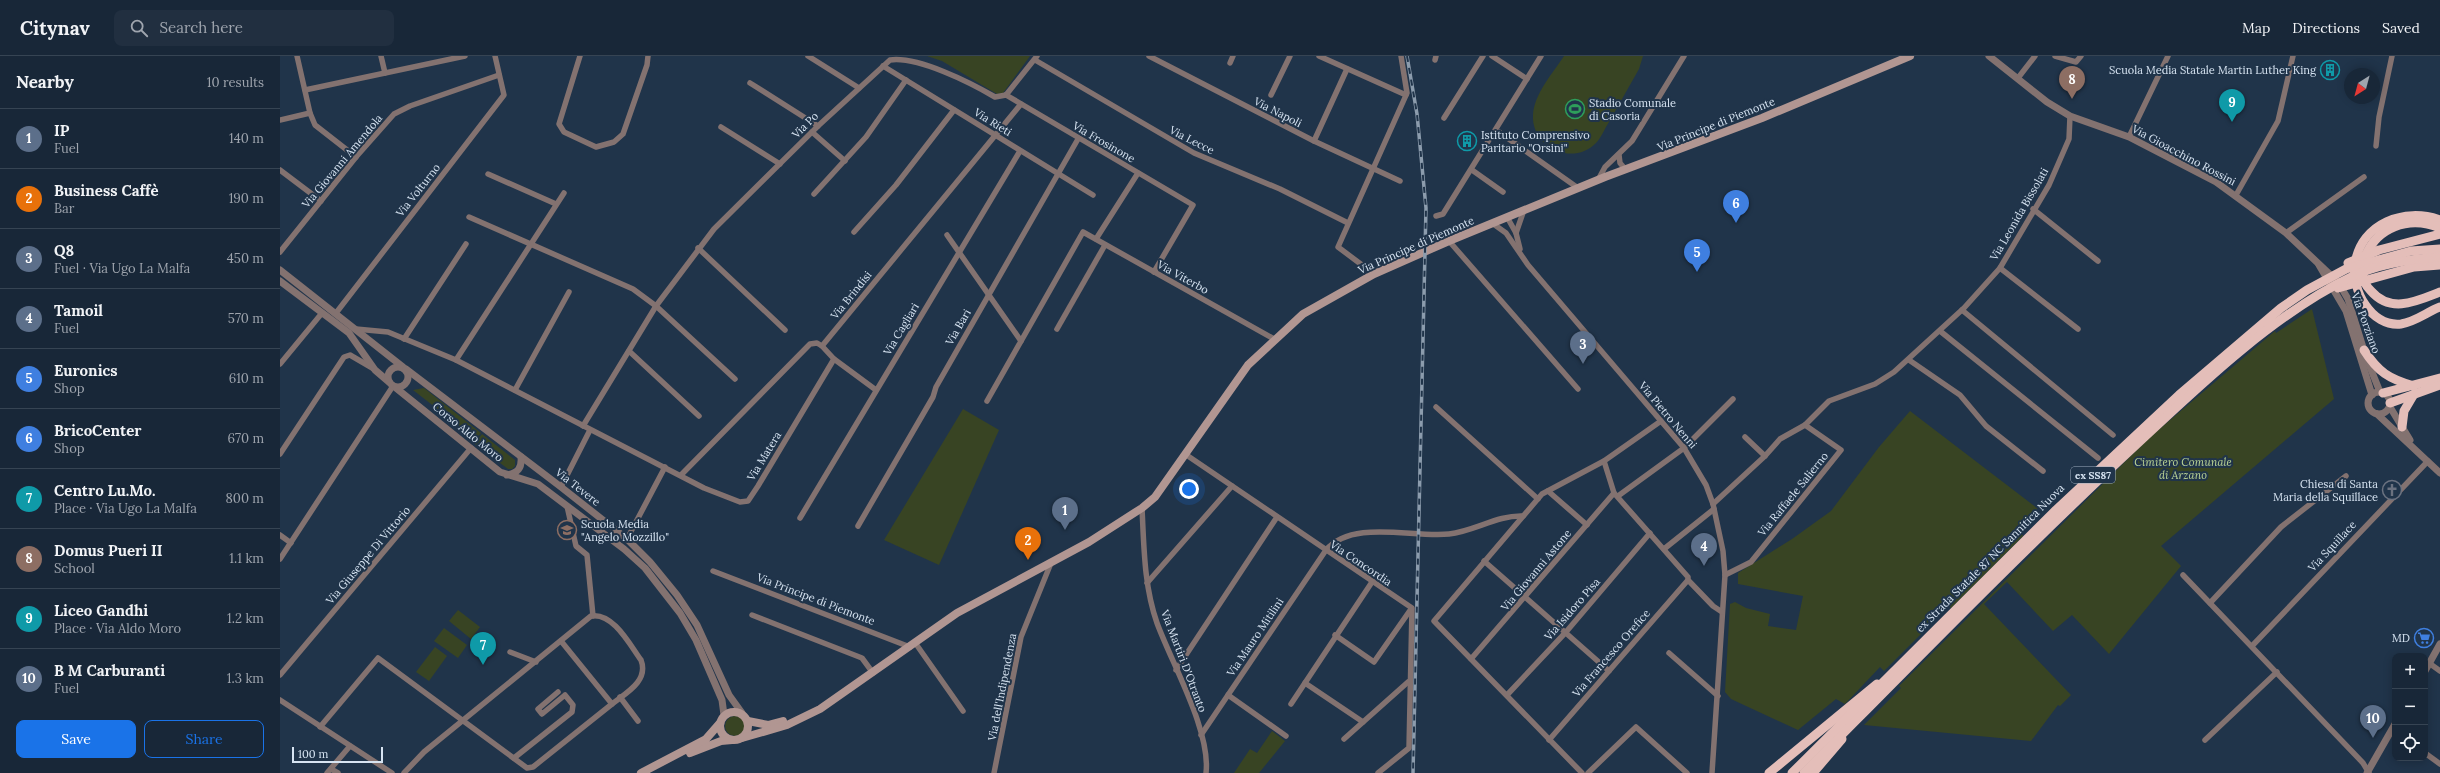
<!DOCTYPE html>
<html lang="en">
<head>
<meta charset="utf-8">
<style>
  :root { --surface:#182738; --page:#212f40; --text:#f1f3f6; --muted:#9fa5ae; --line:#364453; --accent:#1a73e8 }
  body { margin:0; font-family:Lora,serif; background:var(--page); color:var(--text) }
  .controls { position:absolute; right:12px; bottom:12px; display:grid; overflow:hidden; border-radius:8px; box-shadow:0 2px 10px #0003 }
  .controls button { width:36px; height:36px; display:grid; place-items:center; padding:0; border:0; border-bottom:1px solid var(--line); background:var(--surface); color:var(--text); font:20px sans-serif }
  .compass { position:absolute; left:2064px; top:12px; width:36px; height:36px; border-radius:50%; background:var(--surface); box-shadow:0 2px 10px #0003; rotate:216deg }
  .scale { position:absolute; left:12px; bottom:10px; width:91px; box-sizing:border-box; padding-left:4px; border:2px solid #d7e4f2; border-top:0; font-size:11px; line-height:14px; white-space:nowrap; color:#d7e4f2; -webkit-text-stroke:3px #20344a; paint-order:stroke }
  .you { position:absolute; left:909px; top:433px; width:14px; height:14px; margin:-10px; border:3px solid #fff; border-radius:50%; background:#1a73e8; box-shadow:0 0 0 6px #1a73e833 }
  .badge { display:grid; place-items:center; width:26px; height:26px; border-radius:50%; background:var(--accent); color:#fff; font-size:13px; font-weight:700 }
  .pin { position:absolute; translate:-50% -33px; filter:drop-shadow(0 1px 2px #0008) }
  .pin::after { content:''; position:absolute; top:21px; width:14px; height:12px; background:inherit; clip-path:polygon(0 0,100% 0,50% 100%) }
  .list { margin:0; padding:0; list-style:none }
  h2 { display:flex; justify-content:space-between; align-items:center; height:52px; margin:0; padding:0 16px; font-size:17px }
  h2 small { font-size:13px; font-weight:400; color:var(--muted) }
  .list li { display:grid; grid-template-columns:26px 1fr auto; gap:12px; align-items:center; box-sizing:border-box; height:60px; padding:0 16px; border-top:1px solid var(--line) }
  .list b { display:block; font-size:15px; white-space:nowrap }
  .list p { margin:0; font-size:13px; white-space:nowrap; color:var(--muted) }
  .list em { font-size:13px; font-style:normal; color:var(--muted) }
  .actions { display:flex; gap:8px; padding:12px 16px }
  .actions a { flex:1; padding:9px 0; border:1px solid var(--accent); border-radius:8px; text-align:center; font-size:14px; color:var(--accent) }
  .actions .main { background:var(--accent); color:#fff }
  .icon { flex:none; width:22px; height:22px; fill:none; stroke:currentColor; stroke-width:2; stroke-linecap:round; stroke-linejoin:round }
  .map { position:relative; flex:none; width:2160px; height:717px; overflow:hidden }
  header { display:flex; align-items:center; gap:24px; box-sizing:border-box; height:56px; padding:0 20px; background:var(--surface); border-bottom:1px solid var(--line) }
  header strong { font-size:19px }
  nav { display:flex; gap:22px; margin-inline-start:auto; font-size:14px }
  .search { width:280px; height:36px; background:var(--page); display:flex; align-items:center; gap:10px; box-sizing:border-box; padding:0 14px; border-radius:8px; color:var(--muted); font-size:15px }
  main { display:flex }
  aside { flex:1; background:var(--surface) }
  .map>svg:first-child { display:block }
</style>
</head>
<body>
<header>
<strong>Citynav</strong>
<div class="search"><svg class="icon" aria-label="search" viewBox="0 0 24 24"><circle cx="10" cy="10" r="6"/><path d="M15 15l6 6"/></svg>Search here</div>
<nav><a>Map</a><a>Directions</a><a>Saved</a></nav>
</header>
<main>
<aside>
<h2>Nearby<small>10 results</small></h2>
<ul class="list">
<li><span class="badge" style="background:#5c6f8a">1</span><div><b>IP</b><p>Fuel</p></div><em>140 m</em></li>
<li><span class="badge" style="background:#e8710a">2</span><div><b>Business Caffè</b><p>Bar</p></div><em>190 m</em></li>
<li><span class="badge" style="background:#5c6f8a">3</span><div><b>Q8</b><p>Fuel · Via Ugo La Malfa</p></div><em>450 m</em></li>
<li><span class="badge" style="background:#5c6f8a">4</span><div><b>Tamoil</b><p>Fuel</p></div><em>570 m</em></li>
<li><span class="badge" style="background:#3f7fe0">5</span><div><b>Euronics</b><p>Shop</p></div><em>610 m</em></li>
<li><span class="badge" style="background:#3f7fe0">6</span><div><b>BricoCenter</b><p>Shop</p></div><em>670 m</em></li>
<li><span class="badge" style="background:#0f9aa8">7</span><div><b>Centro Lu.Mo.</b><p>Place · Via Ugo La Malfa</p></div><em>800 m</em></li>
<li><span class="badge" style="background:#8d6e63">8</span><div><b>Domus Pueri II</b><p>School</p></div><em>1.1 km</em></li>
<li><span class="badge" style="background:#0f9aa8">9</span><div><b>Liceo Gandhi</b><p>Place · Via Aldo Moro</p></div><em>1.2 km</em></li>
<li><span class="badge" style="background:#5c6f8a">10</span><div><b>B M Carburanti</b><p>Fuel</p></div><em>1.3 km</em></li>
</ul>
<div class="actions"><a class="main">Save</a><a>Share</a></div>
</aside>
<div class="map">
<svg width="2160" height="717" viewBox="0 0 2160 717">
  <rect width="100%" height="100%" fill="#20344a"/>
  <g fill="#384423">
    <polygon points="647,0 750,0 723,37 717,38 662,5"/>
    <path d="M1284,0h79l-4,13c-10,18 -20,35 -30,53 -4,6 -8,16 -13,21 -23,24 -65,4 -63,-28 1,-21 20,-42 31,-59z"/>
    <polygon points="2032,253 2054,343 1881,490 1901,510 1829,598 1792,559 1773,575 1727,526 1704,548 1791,639 1780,650 1778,649 1751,685 1584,669 1621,632 1619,630 1870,381 1995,275 1996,277"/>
    <polygon points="144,332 201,377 196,383 133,334"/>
    <polygon points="683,353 719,374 659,509 604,484"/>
    <polygon points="1630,355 1757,452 1758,461 1741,476 1743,480 1671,552 1669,550 1604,615 1600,611 1565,648 1556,643 1518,674 1451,643 1445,636 1450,548 1455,546 1466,552 1490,558 1488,570 1516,574 1523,540 1458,528 1458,517 1512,483 1551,455 1599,391"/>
    <polygon points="202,378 235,404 235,410 232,413 228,413 191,385 197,384"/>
    <polygon points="178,554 200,571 191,583 169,565"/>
    <polygon points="164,572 187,589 178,602 154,585"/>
    <polygon points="155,591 167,600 149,625 136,616"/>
    <circle cx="455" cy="670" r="10"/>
    <polygon points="992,675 1005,685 979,717 954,717 970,693 977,697"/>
  </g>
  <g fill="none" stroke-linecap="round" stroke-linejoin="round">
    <g stroke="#837270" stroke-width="5.5">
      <polyline points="17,0 30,57 35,69 76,101"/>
      <polyline points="101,0 105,17"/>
      <polyline points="300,0 279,68 284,76 316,91 334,86 343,78 367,9 368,0"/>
      <polyline points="528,0 579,32"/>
      <polyline points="869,0 1034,85 1120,125"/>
      <polyline points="1039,0 1126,39"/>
      <polyline points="1212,0 1247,23"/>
      <polyline points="1775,0 1796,6 1801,0"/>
      <polyline points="755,4 914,97 1000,133 1068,167"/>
      <polyline points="1155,4 1156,0"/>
      <polyline points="950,7 953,0"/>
      <polyline points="603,10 813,139"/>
      <polyline points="1738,22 1755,0"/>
      <polyline points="470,27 538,70"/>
      <polyline points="25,34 185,0"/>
      <polyline points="726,39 913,149 874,216"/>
      <polyline points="726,39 757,0"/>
      <polyline points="991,39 1010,0"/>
      <polyline points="1164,62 1203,0"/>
      <polyline points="0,64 30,57"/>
      <polyline points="441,71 500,108"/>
      <polyline points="1216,74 1298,132"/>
      <polyline points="532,76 565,105"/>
      <polyline points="1849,81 1888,0"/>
      <polyline points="1034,85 1067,13"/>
      <polyline points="2096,90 2099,61 2112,0"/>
      <polyline points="1339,99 1340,107 1346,114"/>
      <polyline points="0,114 41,145"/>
      <polyline points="1192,114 1223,136"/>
      <polyline points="208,118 276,148"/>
      <polyline points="1318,124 1325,111 1352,85 1404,0"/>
      <polyline points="534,138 586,81 626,24"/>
      <polyline points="1956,139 1998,65 2013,0"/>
      <polyline points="1753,153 1818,205"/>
      <polyline points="1156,160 1163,158 1261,0"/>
      <polyline points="189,161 353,233 376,250 455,323"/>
      <polyline points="1227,161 1236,177 1240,193"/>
      <polyline points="1212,167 1226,177 1248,209 1404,392 1426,429 1433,448 1443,495 1445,519 1432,717"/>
      <polyline points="574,176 616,129 674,54"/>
      <polyline points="1236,177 1244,154"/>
      <polyline points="2006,177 2084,121"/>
      <polyline points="667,179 741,285"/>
      <polyline points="816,183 858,117"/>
      <polyline points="1169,185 1298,333"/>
      <polyline points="418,192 505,274"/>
      <polyline points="0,196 76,101 114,58 130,50 219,19"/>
      <polyline points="1720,212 1798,273"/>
      <polyline points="1094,218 1058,191 1127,37 1121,0"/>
      <polyline points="1682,254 1833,379"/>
      <polyline points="56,257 224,39 215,0"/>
      <polyline points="76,273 108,276 176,304 424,432 460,446 468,445 478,430 554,303"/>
      <polyline points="777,273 825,189"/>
      <polyline points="1660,275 1818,402"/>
      <polyline points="124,283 186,188"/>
      <polyline points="542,290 554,303 596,334"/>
      <polyline points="349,295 419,360"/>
      <polyline points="176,304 284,137"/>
      <polyline points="1629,304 1680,339 1706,370 1763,415"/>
      <polyline points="0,308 42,257"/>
      <polyline points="235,334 289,236"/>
      <polyline points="707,345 803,176 994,283"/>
      <polyline points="1156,351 1258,443"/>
      <path d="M303,370l73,-120 58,-77 104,-103 72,-66c28,-4 81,23 105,37l11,-2"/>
      <polyline points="1465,381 1485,400"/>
      <polyline points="0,398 64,301 70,299 94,313"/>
      <polyline points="905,398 1132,552 1129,692 1098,717"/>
      <polyline points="1324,405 1334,437 1408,521 1408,524 1433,550 1442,556"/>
      <polyline points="401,419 530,288 537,287 542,290 741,48"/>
      <polyline points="281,431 310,374"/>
      <polyline points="1268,435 1307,469"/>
      <polyline points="1338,440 1404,392 1453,343"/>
      <polyline points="1433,448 1485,400 1500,383 1525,369 1549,345 1595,328 1614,316 1684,252 1720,212 1769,129 1789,83 1790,60"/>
      <polyline points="287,450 296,490 307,499 313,560"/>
      <path d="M862,452c2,39 2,78 15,115 15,41 54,108 49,150"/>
      <polyline points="520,462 740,95"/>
      <polyline points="578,470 653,341 656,331 798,83"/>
      <polyline points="0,479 11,487"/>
      <polyline points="347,483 385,411"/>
      <polyline points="1384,493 1434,453"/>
      <polyline points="0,503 113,330"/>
      <polyline points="1204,505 1329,615"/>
      <polyline points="433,515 630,591"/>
      <polyline points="1445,519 1471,506 1561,394 1525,369"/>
      <polyline points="1903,519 2083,707 2089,717"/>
      <polyline points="867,527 952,430"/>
      <polyline points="1930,547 2001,471 2066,420"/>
      <polyline points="472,559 582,602 593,617"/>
      <polyline points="1055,579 1094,606 1131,553"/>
      <polyline points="636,588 683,655"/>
      <polyline points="1972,590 2148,405"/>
      <polyline points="230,596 256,606"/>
      <polyline points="1389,597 1438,640"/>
      <polyline points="1191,603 1334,437"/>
      <polyline points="2149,607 2160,615"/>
      <polyline points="896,614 997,461"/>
      <polyline points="0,619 191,392"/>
      <polyline points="1025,627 1083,666"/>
      <polyline points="948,639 1006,680"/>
      <polyline points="1227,639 1286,576 1370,477"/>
      <polyline points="340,641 358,665"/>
      <polyline points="0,644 112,717"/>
      <polyline points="1011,648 1092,526"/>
      <polyline points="40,671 98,602 247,712 253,711 332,648 281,585"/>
      <path d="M921,679l125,-185c27,-31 86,-12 123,-16 26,-3 48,-19 74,-18"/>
      <polyline points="1064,683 1128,626"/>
      <polyline points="1269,684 1408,524"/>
      <polyline points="1925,684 1997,616"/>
      <polyline points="2145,697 2160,708"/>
      <polyline points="234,702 292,656 293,649 285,639 262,658 258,653 278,636"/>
      <polyline points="51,713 58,717"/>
      <polyline points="47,717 70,690"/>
      <path d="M124,717l20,-21 167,-136c22,-4 39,29 50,44 8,21 -15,33 -29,44"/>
      <polyline points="714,717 741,581 771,507"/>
      <polyline points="1302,717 1154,565 1262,438 1324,405 1381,365"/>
      <polyline points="1308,717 1356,671 1407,717"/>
    </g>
    <g stroke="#837270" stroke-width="7">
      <polyline points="1709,0 1767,46 1790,60 1849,81 1936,126 2006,177 2058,226 2068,243 2086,301 2100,336"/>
      <polyline points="2039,209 2066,255 2092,339"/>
      <polyline points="0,214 123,311"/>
      <polyline points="0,225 69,277 95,314 109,326"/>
      <circle cx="118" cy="321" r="10"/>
      <polyline points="126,313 281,431 347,483 370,506 397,539 417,569 449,639 462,657"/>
      <polyline points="116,332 220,416 258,428 344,493 365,512 400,557 416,584 442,644 444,659"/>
      <circle cx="2099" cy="347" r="11"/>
      <polyline points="2110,351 2130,384"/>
      <polyline points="2097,358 2160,417"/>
      <path d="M227,419c11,-2 15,-7 14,-18"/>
      <polyline points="2145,615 2160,588"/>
      <polyline points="2087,717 2115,668"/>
    </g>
    <g stroke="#b19692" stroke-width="8">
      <circle cx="454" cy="670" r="14"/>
      <polyline points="468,665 488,669 503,665"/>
      <polyline points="462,682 507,669 540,653 677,557 809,486 862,452 875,441 968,309 1023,258 1094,218 1169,185 1325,121 1482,62 1630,0"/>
      <polyline points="410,697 441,685 452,684"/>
      <polyline points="361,717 426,683 440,667"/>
    </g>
    <g stroke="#e4beb9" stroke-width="9">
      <path d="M2160,164c-35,-13 -79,3 -85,44 -4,26 16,63 46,60 14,-2 26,-12 39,-17"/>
      <path d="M2084,204c11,-33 45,-45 76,-32"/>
      <path d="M2083,219c0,6 4,12 8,16 20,23 46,10 69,1"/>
      <path d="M2084,294c14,22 25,29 50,36"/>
      <polyline points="2103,337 2160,322"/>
      <polyline points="2110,347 2160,329"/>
      <polyline points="2122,371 2124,355 2134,338"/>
      <polyline points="1489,717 1597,628"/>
      <polyline points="1533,717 1562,683"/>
    </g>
    <defs>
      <polyline id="rail" points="1127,0 1137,58 1146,152 1133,717"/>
    </defs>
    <use href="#rail" stroke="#8c9cad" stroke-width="3.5"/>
    <use href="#rail" stroke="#20344a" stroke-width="2" stroke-dasharray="6" stroke-linecap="butt"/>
    <g stroke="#e4beb9" stroke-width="9">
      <polyline points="2068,207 2099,194 2160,178"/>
      <polyline points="2058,232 2134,211 2160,209"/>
      <polyline points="1512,717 1776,454 1899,339 2001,252 2027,234 2066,213 2131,195 2160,193"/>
      <path d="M1524,717c110,-111 219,-223 333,-329 62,-58 137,-130 214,-167 27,-13 59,-18 89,-20"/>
    </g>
  </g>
  <defs>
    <symbol id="building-ring" viewBox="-11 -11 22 22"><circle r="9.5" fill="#20344a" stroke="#0f9aa8" stroke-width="1.5"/><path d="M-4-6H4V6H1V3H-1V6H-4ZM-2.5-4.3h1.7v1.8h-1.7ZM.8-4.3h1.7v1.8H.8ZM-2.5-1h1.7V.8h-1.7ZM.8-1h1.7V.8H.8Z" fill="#0f9aa8"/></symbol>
    <symbol id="stadium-ring" viewBox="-11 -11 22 22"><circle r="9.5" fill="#20344a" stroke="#2e9e5b" stroke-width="1.5"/><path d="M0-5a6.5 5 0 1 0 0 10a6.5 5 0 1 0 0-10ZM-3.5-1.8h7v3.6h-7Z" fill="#2e9e5b"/></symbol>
    <symbol id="church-ring" viewBox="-11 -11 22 22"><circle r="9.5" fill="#20344a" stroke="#6b7280" stroke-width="1.5"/><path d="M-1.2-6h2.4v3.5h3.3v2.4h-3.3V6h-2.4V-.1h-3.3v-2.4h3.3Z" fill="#6b7280"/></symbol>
    <symbol id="school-ring" viewBox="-11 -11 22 22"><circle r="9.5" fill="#20344a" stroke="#8d6e63" stroke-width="1.5"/><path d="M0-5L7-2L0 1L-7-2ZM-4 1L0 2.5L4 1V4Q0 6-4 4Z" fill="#8d6e63"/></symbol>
    <symbol id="supermarket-ring" viewBox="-11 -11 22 22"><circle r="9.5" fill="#20344a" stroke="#3f7fe0" stroke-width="1.5"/><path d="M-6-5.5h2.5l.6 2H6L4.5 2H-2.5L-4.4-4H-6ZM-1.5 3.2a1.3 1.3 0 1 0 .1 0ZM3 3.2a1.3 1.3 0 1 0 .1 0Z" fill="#3f7fe0"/></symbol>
  </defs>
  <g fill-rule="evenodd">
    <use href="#building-ring" x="2039" y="3" width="22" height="22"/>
    <use href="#stadium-ring" x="1284" y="42" width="22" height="22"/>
    <use href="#building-ring" x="1176" y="74" width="22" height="22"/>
    <use href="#church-ring" x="2101" y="423" width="22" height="22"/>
    <use href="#school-ring" x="276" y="463" width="22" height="22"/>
    <use href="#supermarket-ring" x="2133" y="571" width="22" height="22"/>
  </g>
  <g text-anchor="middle" stroke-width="4" stroke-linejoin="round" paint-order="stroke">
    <rect fill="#20344a" stroke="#a0afc0" stroke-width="1" x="1791" y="411" width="44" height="16" rx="3"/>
    <g font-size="10" font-weight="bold" fill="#d7e4f2">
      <text x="1813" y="423">ex SS87</text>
    </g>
    <g font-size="11" fill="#d7e4f2" stroke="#20344a" text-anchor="end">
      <text x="2036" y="18">Scuola Media Statale Martin Luther King</text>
      <text x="1309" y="51" text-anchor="start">Stadio Comunale<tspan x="1309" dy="13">di Casoria</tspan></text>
      <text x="1201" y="83" text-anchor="start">Istituto Comprensivo<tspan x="1201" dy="13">Paritario "Orsini"</tspan></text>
      <text x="2098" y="432">Chiesa di Santa<tspan x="2098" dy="13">Maria della Squillace</tspan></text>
      <text x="301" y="472" text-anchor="start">Scuola Media<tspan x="301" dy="13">"Angelo Mozzillo"</tspan></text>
      <text x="2130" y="586">MD</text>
    </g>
    <g font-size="11" fill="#d7e4f2" stroke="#20344a">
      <text transform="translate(998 56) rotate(27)" y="4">Via Napoli</text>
      <text transform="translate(713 66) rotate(32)" y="4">Via Rieti</text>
      <text transform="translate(1436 68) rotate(-22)" y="4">Via Principe di Piemonte</text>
      <text transform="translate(525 69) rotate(-45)" y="4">Via Po</text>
      <text transform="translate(912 84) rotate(27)" y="4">Via Lecce</text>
      <text transform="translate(824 86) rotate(30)" y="4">Via Frosinone</text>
      <text transform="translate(1904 99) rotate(28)" y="4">Via Gioacchino Rossini</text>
      <text transform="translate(62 105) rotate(-50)" y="4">Via Giovanni Amendola</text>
      <text transform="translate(138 134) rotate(-52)" y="4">Via Volturno</text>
      <text transform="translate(1739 158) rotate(-60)" y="4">Via Leonida Bissolati</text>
      <text transform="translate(1136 189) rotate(-24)" y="4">Via Principe di Piemonte</text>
      <text transform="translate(903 221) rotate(29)" y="4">Via Viterbo</text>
      <text transform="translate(571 239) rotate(-51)" y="4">Via Brindisi</text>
      <text transform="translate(2086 267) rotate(70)" y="4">Via Porziano</text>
      <text transform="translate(678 271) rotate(-60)" y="4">Via Bari</text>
      <text transform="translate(621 273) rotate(-59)" y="4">Via Cagliari</text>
      <text transform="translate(1388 359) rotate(50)" y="4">Via Pietro Nenni</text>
      <text transform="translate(188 376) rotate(39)" y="4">Corso Aldo Moro</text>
      <text transform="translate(484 400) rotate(-59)" y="4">Via Matera</text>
      <text transform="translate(298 431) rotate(38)" y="4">Via Tevere</text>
      <text transform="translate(1513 438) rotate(-51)" y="4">Via Raffaele Salierno</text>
      <text transform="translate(2052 490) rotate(-47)" y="4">Via Squillace</text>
      <text transform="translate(88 499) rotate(-50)" y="4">Via Giuseppe Di Vittorio</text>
      <text transform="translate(1710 502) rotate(-45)" y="4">ex Strada Statale 87 NC Sannitica Nuova</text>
      <text transform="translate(1081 507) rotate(34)" y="4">Via Concordia</text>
      <text transform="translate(1256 514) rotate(-50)" y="4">Via Giovanni Astone</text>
      <text transform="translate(536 543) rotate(21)" y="4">Via Principe di Piemonte</text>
      <text transform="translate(1292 553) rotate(-49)" y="4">Via Isidoro Pisa</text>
      <text transform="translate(975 581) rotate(-56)" y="4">Via Mauro Mitilini</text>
      <text transform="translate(1331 597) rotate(-49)" y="4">Via Francesco Orefice</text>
      <text transform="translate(904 605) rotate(69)" y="4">Via Martiri D'Otranto</text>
      <text transform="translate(722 631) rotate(-79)" y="4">Via dell'Indipendenza</text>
    </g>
    <g font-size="11" font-style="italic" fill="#bbd494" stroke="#20344a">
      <text x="1903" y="410">Cimitero Comunale<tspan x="1903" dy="13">di Arzano</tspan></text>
    </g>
  </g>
</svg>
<div class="controls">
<button>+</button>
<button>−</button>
<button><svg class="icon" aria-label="locate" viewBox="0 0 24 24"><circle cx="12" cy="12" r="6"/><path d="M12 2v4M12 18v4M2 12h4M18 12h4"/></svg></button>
</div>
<svg class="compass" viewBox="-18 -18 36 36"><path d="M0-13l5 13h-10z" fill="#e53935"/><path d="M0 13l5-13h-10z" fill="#9fa5ae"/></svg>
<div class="scale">100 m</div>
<div class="you"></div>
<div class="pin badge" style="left:785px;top:474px;background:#5c6f8a">1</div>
<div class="pin badge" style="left:748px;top:504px;background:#e8710a">2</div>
<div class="pin badge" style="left:1303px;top:308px;background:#5c6f8a">3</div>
<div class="pin badge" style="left:1424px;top:510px;background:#5c6f8a">4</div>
<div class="pin badge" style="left:1417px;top:216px;background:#3f7fe0">5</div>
<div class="pin badge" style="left:1456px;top:167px;background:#3f7fe0">6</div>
<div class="pin badge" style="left:203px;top:609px;background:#0f9aa8">7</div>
<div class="pin badge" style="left:1792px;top:43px;background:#8d6e63">8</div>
<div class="pin badge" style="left:1952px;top:66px;background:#0f9aa8">9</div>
<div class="pin badge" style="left:2093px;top:682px;background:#5c6f8a">10</div>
</div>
</main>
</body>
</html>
